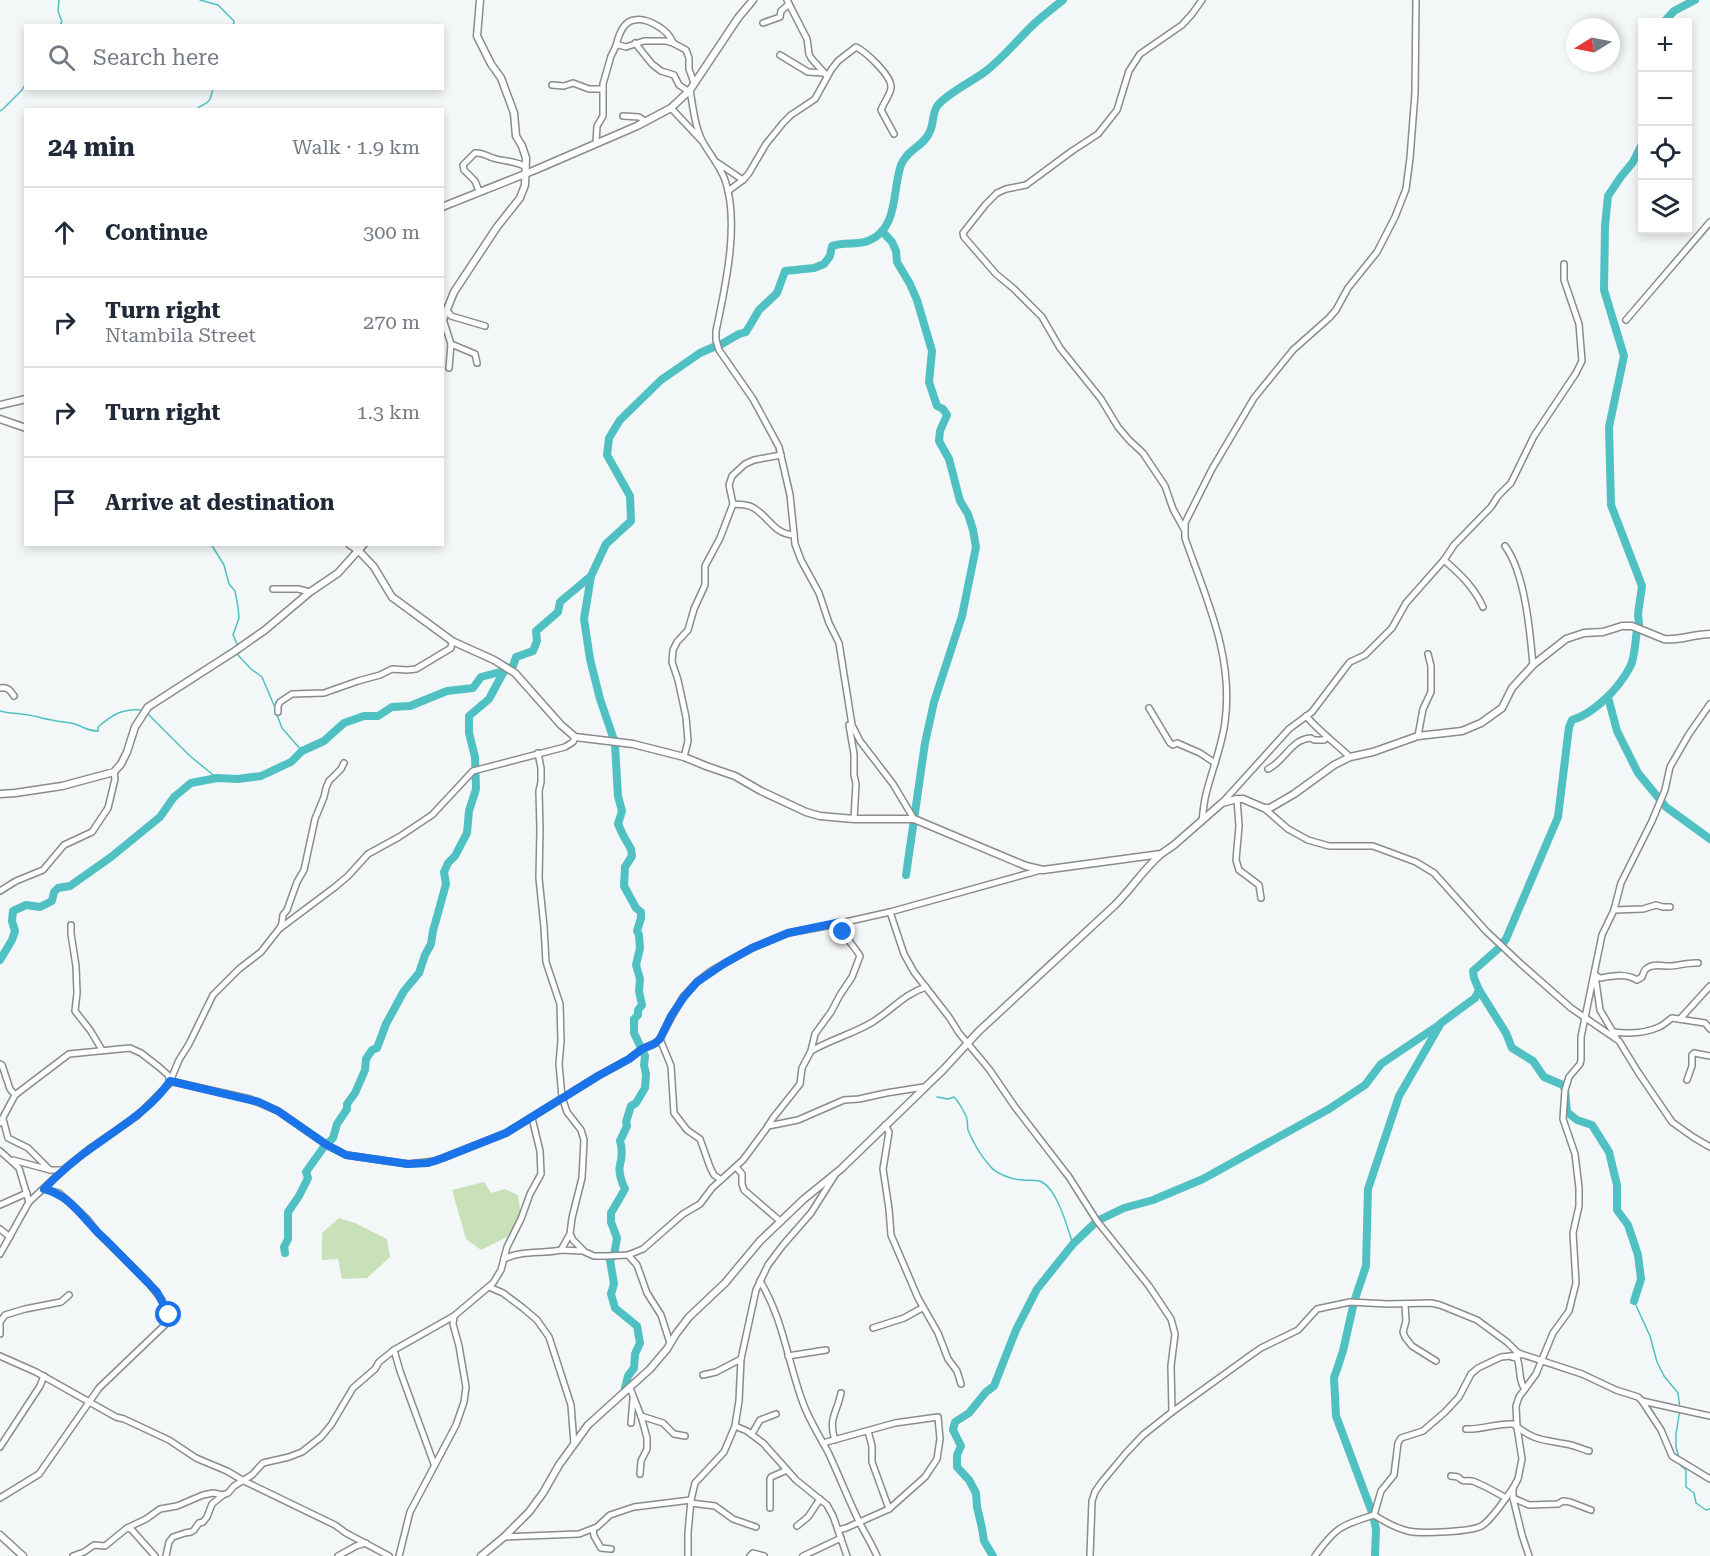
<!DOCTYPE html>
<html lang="en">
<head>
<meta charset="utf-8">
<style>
  :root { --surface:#fff; --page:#f2f2f3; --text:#1f2937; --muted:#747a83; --line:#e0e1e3 }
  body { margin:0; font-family:"Roboto Serif",serif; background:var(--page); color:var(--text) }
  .controls { position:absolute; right:18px; top:18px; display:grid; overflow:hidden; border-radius:0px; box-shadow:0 3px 9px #0003 }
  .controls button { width:54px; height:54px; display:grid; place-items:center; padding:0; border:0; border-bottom:2px solid var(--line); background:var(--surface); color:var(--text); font:30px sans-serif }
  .compass { position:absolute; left:1566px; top:18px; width:54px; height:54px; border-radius:50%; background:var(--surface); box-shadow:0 3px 9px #0003; rotate:260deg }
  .stop { position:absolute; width:18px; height:18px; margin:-14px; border:4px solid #1a73e8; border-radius:50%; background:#fff }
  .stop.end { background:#1a73e8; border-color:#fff; box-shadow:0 2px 6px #0008 }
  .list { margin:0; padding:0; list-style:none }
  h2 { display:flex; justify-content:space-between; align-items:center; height:78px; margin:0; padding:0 24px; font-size:26px }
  h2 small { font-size:20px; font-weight:400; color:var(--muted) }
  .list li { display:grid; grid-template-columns:39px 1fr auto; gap:18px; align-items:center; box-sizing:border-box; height:90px; padding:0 24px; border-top:2px solid var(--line) }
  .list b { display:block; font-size:22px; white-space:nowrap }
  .list p { margin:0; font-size:20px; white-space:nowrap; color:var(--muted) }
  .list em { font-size:20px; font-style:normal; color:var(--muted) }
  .icon { flex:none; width:33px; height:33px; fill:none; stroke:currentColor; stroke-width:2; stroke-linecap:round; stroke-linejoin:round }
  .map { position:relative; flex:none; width:1710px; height:1556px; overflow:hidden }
  .search { position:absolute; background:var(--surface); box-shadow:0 3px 9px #0003; left:24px; top:24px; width:420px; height:66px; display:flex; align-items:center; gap:15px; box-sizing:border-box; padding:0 21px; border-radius:0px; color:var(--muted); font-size:22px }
  .panel { position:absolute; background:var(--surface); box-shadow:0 3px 9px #0003; left:24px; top:108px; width:420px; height:438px; border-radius:0px }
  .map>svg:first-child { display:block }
</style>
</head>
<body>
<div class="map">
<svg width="1710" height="1556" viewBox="0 0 1710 1556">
  <rect width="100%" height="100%" fill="#f4f7f8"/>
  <g fill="#c8e1b9">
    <polygon points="484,1182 491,1193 505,1189 518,1195 521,1216 507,1237 481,1250 466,1239 452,1190"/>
    <polygon points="339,1218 355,1223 387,1239 390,1257 367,1278 342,1279 338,1259 322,1260 322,1233"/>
  </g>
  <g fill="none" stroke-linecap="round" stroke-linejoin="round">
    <g stroke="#50c1c2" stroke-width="1.5">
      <polyline points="200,0 218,5 234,21 233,26"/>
      <polyline points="59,26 62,22 58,11 59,0"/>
      <path d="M195,110c13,-10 14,-3 18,-22"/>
      <polyline points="0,111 3,109 22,90 26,83"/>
      <polyline points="211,544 224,565 229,584 235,591 238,607 239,618 233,635 238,646"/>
      <polyline points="239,651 238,655 251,669 262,677 276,710"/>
      <path d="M0,711c10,3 19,2 28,4 8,1 16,4 24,5 7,2 16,2 23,4 10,3 11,7 23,7v-4c14,-12 24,-19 44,-17"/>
      <polyline points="147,713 190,756 217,778"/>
      <polyline points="277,715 282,728 302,751"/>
      <path d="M937,1097l11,2 6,-2c6,6 9,13 12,19 2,4 1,10 2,14 5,12 13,26 22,36 6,8 23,14 33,14 7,1 13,-1 19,2 16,9 25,45 31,62"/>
      <polyline points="1634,1301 1650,1336 1657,1362 1664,1376 1678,1393 1680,1409 1676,1434 1676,1447 1679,1459"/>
      <polyline points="1681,1463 1681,1466 1686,1470 1686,1487 1694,1493 1696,1503 1706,1510 1710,1509"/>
    </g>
    <g stroke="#50c1c2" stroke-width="8">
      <polyline points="1664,22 1674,11 1695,0"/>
      <polyline points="882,231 892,242 896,251 897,262 910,284 917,300 932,351 929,382 937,406 943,409 947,415 940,431 939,441 949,459 960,501 968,514 973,530 976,547 962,616 934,702 925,743 906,875"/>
      <path d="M720,345l19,-11 7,-2 13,-22 18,-17 8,-22 29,-3 10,-4 6,-8 2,-10c11,-4 26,-1 36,-5 31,-12 24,-51 33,-76 7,-17 24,-19 29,-34 4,-8 2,-19 8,-26 10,-12 35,-24 48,-34 18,-14 33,-33 49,-48 9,-8 19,-16 28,-23"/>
      <polyline points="591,576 584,619 590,659 600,699 614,740"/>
      <polyline points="1639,624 1638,614 1642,586 1611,505 1609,427 1624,356 1604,290 1605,226 1608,196 1620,178 1633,162 1642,144"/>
      <polyline points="513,666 516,657 533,651 537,641 536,631 558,612 560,602 591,576 606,544 631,521 630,496 607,455 609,438 620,420 661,380 700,353 716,346"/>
      <polyline points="1608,697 1617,731 1638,773 1666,807 1710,839"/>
      <path d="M615,745l3,51 4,15 -4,13 5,11 8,14 1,7 -7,11 -1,19 12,22 5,4v6l-4,13 2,4 1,13 -4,17 4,14 -1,12 3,14 -4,5v5l-4,4v14l11,23 -1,9 2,9 -1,14 -9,15 -5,3 -5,16 1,4 -7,15c3,9 2,16 0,24 -2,6 2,19 5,24l-14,24v9l6,16 -3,17 -4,5 4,24 -3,10 4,14 22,18 3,17 -5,11 -1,14 -6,8 -3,12"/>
      <polyline points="0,960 12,940 15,931 12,921 13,911 26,905 40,907 52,901 54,892 58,888 70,886 111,857 160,817 174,797 191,783 217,778 238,779 261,776 291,762 302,751 324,741 344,723 364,716 378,716 392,707 410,706 447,691 473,688 481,677 504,671"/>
      <polyline points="1479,990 1506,1033 1512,1048 1533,1061 1544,1077 1563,1085 1565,1090 1567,1112 1577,1120 1592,1125 1609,1152 1617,1185 1617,1210 1628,1225 1638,1255 1641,1279 1634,1301"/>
      <polyline points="285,1253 284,1247 288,1239 288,1212 299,1196 308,1178 306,1172 323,1148 333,1138 337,1124 347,1109 347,1104 355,1093 365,1070 366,1059 372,1050 377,1048 386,1024 404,991 419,973 425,955 431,944 433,931 446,884 444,872 448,863 455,856 467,833 469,811 476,789 475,757 469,733 469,716 489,699 504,671"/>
      <polyline points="993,1556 984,1541 982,1528 977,1507 976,1493 969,1480 957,1467 957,1455 961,1446 953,1430 955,1422 969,1413 986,1392 994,1386 1016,1330 1037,1289 1073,1244 1097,1221 1124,1208 1153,1200 1203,1179 1329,1109 1365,1085 1381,1064 1439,1025"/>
      <path d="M1375,1556l1,-27 -3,-14 -37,-99 -2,-38 9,-27 11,-49 12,-36 2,-77 31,-93 42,-73 34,-25 4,-8 -5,-12 -1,-7 26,-23 7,-9 52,-122 11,-90 3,-7c23,-7 47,-32 58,-53 5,-9 5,-25 7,-37"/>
    </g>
    <defs>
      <g id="minor">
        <polyline points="787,0 807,39 809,54 811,58 827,76"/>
        <polyline points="763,23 780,17 781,11 789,4"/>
        <polyline points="635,43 652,64 661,71 674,75 679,85 688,91"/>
        <path d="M616,46c2,-9 7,-24 18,-26 13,-3 35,10 39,23"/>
        <polyline points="780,55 808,72 824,73"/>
        <polyline points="552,85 564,86 573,83 589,89 603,89"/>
        <path d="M690,90c3,17 5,39 14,54 7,12 16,22 21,36 15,43 0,108 -9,151v9l3,10 34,49 26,48 11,48 5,49 6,16 18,33 10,30 10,20 13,82 8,16 33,43 21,35"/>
        <polyline points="671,108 702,141"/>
        <polyline points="623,116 639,117 645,121"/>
        <polyline points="596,143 597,126 603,116 603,84 611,56 616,46 619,45 626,47 644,41 666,41 673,43 686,50 689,58 689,69 694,83"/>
        <path d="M718,163l25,17 6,-7 17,-29 17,-21 8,-8 24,-16 16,-29 7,-9 18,-14c10,5 35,28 35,40 0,7 -7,15 -10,23l13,24"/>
        <path d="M479,191l-4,-10 -11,-11 -1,-5 12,-12c8,-1 11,3 18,5 12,4 21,2 33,9"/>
        <polyline points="728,191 743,180"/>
        <polyline points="447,310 451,316 485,326"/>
        <polyline points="443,319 451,344 449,368"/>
        <polyline points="1626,320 1710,222"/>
        <polyline points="451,344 475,354 477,363"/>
        <path d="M733,504c6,1 13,0 19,3 17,9 21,27 42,28"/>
        <polyline points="1184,529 1173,509 1165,486 1143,453 1129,440 1118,427 1101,399 1060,348 1042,317 1013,288 996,274 964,237 963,233 986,204 997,193 1006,189 1026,185 1072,151 1098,134 1117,110 1129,71 1140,54 1182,25 1192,14 1202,0"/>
        <path d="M1505,546c20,27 25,85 28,119"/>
        <path d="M1444,560c16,14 30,27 39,47"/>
        <polyline points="273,589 298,589 310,592"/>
        <path d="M0,688c8,-1 10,2 14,8"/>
        <polyline points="1149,708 1170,743 1173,745 1177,743 1200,753 1215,763"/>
        <polyline points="278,712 278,706 280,702 292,694 324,693 358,681 380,675 392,669 407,670 416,669 451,648 452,641"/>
        <path d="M1306,716c14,16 29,27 44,41"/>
        <polyline points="849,725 854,754 854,775 856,784 854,819"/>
        <polyline points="1418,736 1423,709 1431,692 1431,666 1428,654"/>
        <path d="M538,753l3,15v14l-2,9 1,39 -1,48 5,49 2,35 14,42 1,37 -2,23 3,33 5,15 14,18 3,10 -2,38 -10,40 -2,16 3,6 12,12 9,4h13l21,-1 15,-6 40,-35 17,-10 12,-16 31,-28 23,-31 7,-11 27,-34 2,-16 9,-17 4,-17 16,-22 9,-17 12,-18 8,-21c-7,-12 -17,-19 -19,-34"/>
        <polyline points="684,757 688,741 686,717 678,680 672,662 673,650 677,642 688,630 694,609 705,585 705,566 720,538 733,504 729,485 732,476 745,464 754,460 781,455"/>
        <path d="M1268,769c17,-8 23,-30 43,-31l3,2h10l3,-3"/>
        <polyline points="1237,799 1239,826 1236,860 1239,870 1259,885 1261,898"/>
        <polyline points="1222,803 1289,729 1312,712 1346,667 1350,662 1365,655 1392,628 1406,603 1444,560 1454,545 1491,507 1498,496 1511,483 1534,436 1576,373 1582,361 1579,324 1564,280 1564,264"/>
        <polyline points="1264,808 1288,829 1308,840 1329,846 1373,846 1416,862 1434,873 1486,931 1521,964 1571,1008 1619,1041 1638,1072 1672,1122 1693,1137 1710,1147"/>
        <path d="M1202,821c1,-9 2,-19 4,-27 6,-24 16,-48 19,-72 9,-66 -19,-123 -40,-184v-15l27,-54 42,-71 39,-48 36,-32 7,-8 12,-22 29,-36 18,-35 11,-28 4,-31 5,-65 1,-93"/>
        <polyline points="0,891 16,881 43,870 64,845 92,832 108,808 115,779 114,772"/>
        <polyline points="1614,910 1643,909 1656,905 1663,907 1670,907"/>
        <polyline points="890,912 904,954 914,972 949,1017 959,1033 989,1069 1015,1107 1069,1177 1097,1221 1149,1286 1171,1319 1175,1334 1171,1366 1172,1412"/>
        <polyline points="71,925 71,934 76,966 77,993 75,1011 90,1030 102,1050"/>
        <polyline points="280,928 282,923 283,915 287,910 297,882 304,870 315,819 324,797 326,788 329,781 341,769 344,763"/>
        <polyline points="1680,1019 1710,986"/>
        <path d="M1613,1032c16,2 31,2 46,-5 5,-2 8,-6 13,-9l33,5 5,6"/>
        <path d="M1616,1037l-16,-27 -5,-35 5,3c13,-2 25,-5 37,2l5,-3c1,-2 2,-7 4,-8 6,-6 16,-3 23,-3 10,0 18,-4 29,-3"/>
        <polyline points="660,1039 671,1066 674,1113 687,1130 700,1139 710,1167 714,1175 720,1179"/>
        <path d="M811,1051c19,-11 41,-17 60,-28 20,-12 33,-29 55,-36"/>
        <polyline points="0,1064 2,1065 10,1089 15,1095"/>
        <polyline points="1687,1080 1692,1066 1692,1055 1694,1053 1710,1056"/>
        <polyline points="3,1119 8,1138 28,1148 50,1170"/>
        <polyline points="0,1123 15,1095 69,1054 130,1048 141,1053 159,1067 168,1075 170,1081 250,1099 278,1111 327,1145 346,1155 408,1164 435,1161 506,1133 598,1076 629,1059 642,1049 658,1042 676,1009 683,997 697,982 711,971 752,948 788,933 832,925 890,912 1041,870"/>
        <polyline points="885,1125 889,1132 883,1169 889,1209 891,1235 918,1298 938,1333 948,1359 957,1371 961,1384"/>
        <polyline points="768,1126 798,1120 844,1100 859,1099 886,1093 924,1087"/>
        <polyline points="0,1151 19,1168 29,1202"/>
        <polyline points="13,1160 50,1170 63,1170"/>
        <polyline points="736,1167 742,1174 742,1184 744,1190 780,1221"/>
        <polyline points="0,1205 27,1193"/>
        <polyline points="0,1229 10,1237"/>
        <polyline points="570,1234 561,1250 582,1251"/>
        <polyline points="0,1254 29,1202 63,1170 89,1149 137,1116 169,1084 179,1060 189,1044 213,995 239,969 261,952 279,929 335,887 348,876 368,854 399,837 432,815 473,771 565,747 573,742 575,737"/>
        <polyline points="628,1255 637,1265 647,1293 661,1315 670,1343"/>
        <path d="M504,1259c18,-9 38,-5 57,-9"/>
        <path d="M760,1281c23,37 28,82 43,122 6,17 16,32 25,49 10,21 18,42 28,63 6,14 15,27 21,41"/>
        <polyline points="489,1287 503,1293 523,1308 537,1320 549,1337 571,1405 574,1444"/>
        <polyline points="1405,1305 1406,1321 1403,1332 1405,1337 1412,1346 1436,1361"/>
        <polyline points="873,1328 904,1318 922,1308"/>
        <polyline points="0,1334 0,1322 5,1315 25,1309 61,1302 69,1295"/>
        <polyline points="394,1350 400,1371 434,1464"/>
        <polyline points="0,1356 36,1372 116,1417 124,1419 169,1440 196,1458 227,1471 244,1481 335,1525 346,1533 389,1556"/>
        <polyline points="788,1356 826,1350"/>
        <path d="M1512,1357l5,1c4,10 1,23 8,31"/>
        <polyline points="703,1375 716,1372 741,1359"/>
        <polyline points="630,1388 641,1416 647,1438 647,1449 641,1461 640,1474"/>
        <polyline points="1642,1401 1661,1430 1672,1456 1710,1479"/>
        <polyline points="641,1416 663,1423 674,1434 685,1436"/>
        <polyline points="631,1423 633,1399"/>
        <polyline points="735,1426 747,1431 763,1443 796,1480 827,1505 833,1516 847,1556"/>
        <path d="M1466,1429c16,1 30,-6 47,-5 22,17 27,15 53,20 8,1 15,5 23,7"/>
        <polyline points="868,1431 872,1446 872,1462 889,1509"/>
        <polyline points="752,1434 760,1420 776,1414"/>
        <path d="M835,1440c-7,-22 2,-27 6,-47"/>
        <polyline points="823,1443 895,1423 938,1417 940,1439 937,1459 925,1477 889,1509 846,1528 838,1530"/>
        <polyline points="0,1447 40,1386 44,1376"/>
        <path d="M1451,1476l7,1c6,6 7,3 14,4 7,2 27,13 34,17"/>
        <polyline points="0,1498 39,1474 99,1388 170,1320 162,1300 147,1281 98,1233 87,1219 67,1200 59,1193 44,1189"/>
        <polyline points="1513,1498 1529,1505 1558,1504 1563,1501 1570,1502 1591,1510"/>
        <polyline points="691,1503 715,1506 733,1519 756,1527"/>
        <polyline points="770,1508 770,1479 771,1477 787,1470"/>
        <polyline points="1374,1515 1381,1491 1394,1475 1398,1443 1401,1438 1423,1431 1445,1412 1459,1397 1471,1374 1478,1368 1501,1357 1520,1355"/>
        <polyline points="797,1526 808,1517 820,1499"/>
        <polyline points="127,1528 131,1529 155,1556"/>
        <polyline points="593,1529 594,1536 601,1548 611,1549"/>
        <polyline points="504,1537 579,1534 597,1527 610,1515 634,1507 691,1500"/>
        <polyline points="73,1556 84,1552 94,1545 105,1546 127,1528 146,1519 160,1509 177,1506 203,1495 213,1493 223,1495 228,1493 234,1486 252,1475 263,1463 289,1457 302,1452 321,1437 331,1425 353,1388 375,1369 379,1362 394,1350 454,1316"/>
        <polyline points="166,1556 169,1542 173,1537 185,1533 191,1532 194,1530 199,1523 203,1522 207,1517 212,1504 223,1495"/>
        <polyline points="338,1556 356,1546 366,1543"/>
        <polyline points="399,1556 410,1512 456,1425 464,1402 466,1387 459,1346 453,1324 454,1316 493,1283 501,1270 507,1247 521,1219 530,1194 541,1174 540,1151 532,1118"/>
        <polyline points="688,1556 688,1533 691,1500 695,1483 724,1452 735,1426 739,1401 741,1359 756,1290 768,1265 783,1245 811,1213 835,1175"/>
        <polyline points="750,1556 753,1553 764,1556"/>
        <polyline points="803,1556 841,1538"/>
        <polyline points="1090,1556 1092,1501 1095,1492 1101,1483 1126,1453 1143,1435 1172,1412 1251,1355 1261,1348 1298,1330 1317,1309 1350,1302 1388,1304 1431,1303 1440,1305 1477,1320 1507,1342 1517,1352 1521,1354 1582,1374 1616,1390 1638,1397 1642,1401 1710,1416"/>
        <path d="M1315,1556c20,-28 26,-31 59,-41 11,7 22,13 34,16 12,3 66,1 75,-6 10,-7 22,-26 30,-37"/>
        <polyline points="1529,1556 1522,1535 1513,1498 1513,1488 1518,1479 1522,1459 1517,1427 1516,1406 1519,1397 1536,1374 1553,1333 1569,1311 1576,1283 1573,1233 1579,1206 1579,1188 1575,1154 1563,1119 1565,1090 1569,1077 1580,1064 1581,1060 1581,1037 1602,935 1614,910 1621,883 1652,821 1665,790 1670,767 1689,734 1710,704"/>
      </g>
      <g id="tertiary">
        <polyline points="442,207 535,170 637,126 671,108 690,90 738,18 753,0"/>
        <polyline points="442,322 454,292 497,227 520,198 525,185 526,158 522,146 516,136 514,113 501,78 491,64 477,36 480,0"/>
        <polyline points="0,405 26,399"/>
        <polyline points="0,419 26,428"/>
        <path d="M349,544l10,7 15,16 18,30 60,44 42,19 21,13 46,52 14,12 58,7 51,13 22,9 29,10 26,15 45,21 14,4 34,3h60l112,47 17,4 118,-16 13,-9 48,-42 15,-4h6l21,9h6l24,-14 40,-29 16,-8 23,-5 45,-16 44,-5 19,-8 21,-15 10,-20 21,-23 33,-26 18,-6 19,-1 19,-6h10l32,13c15,2 30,-5 46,-5"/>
        <polyline points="0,794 15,793 62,786 114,772 121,764 127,752 135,727 148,707 235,651 265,630 310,592 338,573 364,544"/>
        <polyline points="0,1535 23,1556"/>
        <path d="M481,1556l23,-19 25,-25 14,-19 16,-28 29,-40 62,-56 17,-20 9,-15 13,-17 36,-34 35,-42 44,-42 37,-30 102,-99 36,-39 136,-126c16,-16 28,-35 45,-50"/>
      </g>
    </defs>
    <use href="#minor" stroke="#898b8c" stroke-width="8"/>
    <use href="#tertiary" stroke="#898b8c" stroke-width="9"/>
    <use href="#minor" stroke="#fff" stroke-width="5"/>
    <use href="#tertiary" stroke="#fff" stroke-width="6"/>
  </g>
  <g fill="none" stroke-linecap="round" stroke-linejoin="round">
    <path stroke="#1a73e8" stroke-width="8" d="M169,1315l-12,-23 -51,-52c-21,-17 -33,-44 -62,-51 16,-17 34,-32 53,-45 26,-19 55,-36 73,-63l89,21 19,9 49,34 19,10 62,9 20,-1 15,-5 63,-25 92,-57 31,-17 13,-10 12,-5 6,-5 11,-23 13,-19 13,-15 28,-19 27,-15 36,-15 53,-11 2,10"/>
  </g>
</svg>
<div class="controls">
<button>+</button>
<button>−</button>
<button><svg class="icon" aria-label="locate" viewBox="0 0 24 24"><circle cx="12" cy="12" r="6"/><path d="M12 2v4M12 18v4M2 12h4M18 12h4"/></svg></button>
<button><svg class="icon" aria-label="layers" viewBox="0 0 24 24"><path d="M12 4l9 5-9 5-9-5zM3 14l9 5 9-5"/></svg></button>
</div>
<svg class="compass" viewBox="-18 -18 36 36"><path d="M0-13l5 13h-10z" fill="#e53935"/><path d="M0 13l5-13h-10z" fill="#747a83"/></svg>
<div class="stop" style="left:169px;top:1315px"></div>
<div class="stop end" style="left:843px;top:932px"></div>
<div class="search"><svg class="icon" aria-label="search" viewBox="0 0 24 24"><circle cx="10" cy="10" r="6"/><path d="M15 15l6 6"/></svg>Search here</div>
<section class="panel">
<h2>24 min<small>Walk · 1.9 km</small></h2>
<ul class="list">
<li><svg class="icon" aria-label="ahead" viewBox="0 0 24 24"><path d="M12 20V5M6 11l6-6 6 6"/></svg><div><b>Continue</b></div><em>300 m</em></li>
<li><svg class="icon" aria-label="right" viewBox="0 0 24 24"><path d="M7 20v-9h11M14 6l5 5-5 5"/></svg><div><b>Turn right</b><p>Ntambila Street</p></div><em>270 m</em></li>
<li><svg class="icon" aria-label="right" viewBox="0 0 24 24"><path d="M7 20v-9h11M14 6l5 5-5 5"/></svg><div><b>Turn right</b></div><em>1.3 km</em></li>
<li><svg class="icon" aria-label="arrive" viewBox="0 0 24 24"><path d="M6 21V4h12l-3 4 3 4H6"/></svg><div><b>Arrive at destination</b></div></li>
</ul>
</section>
</div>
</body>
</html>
